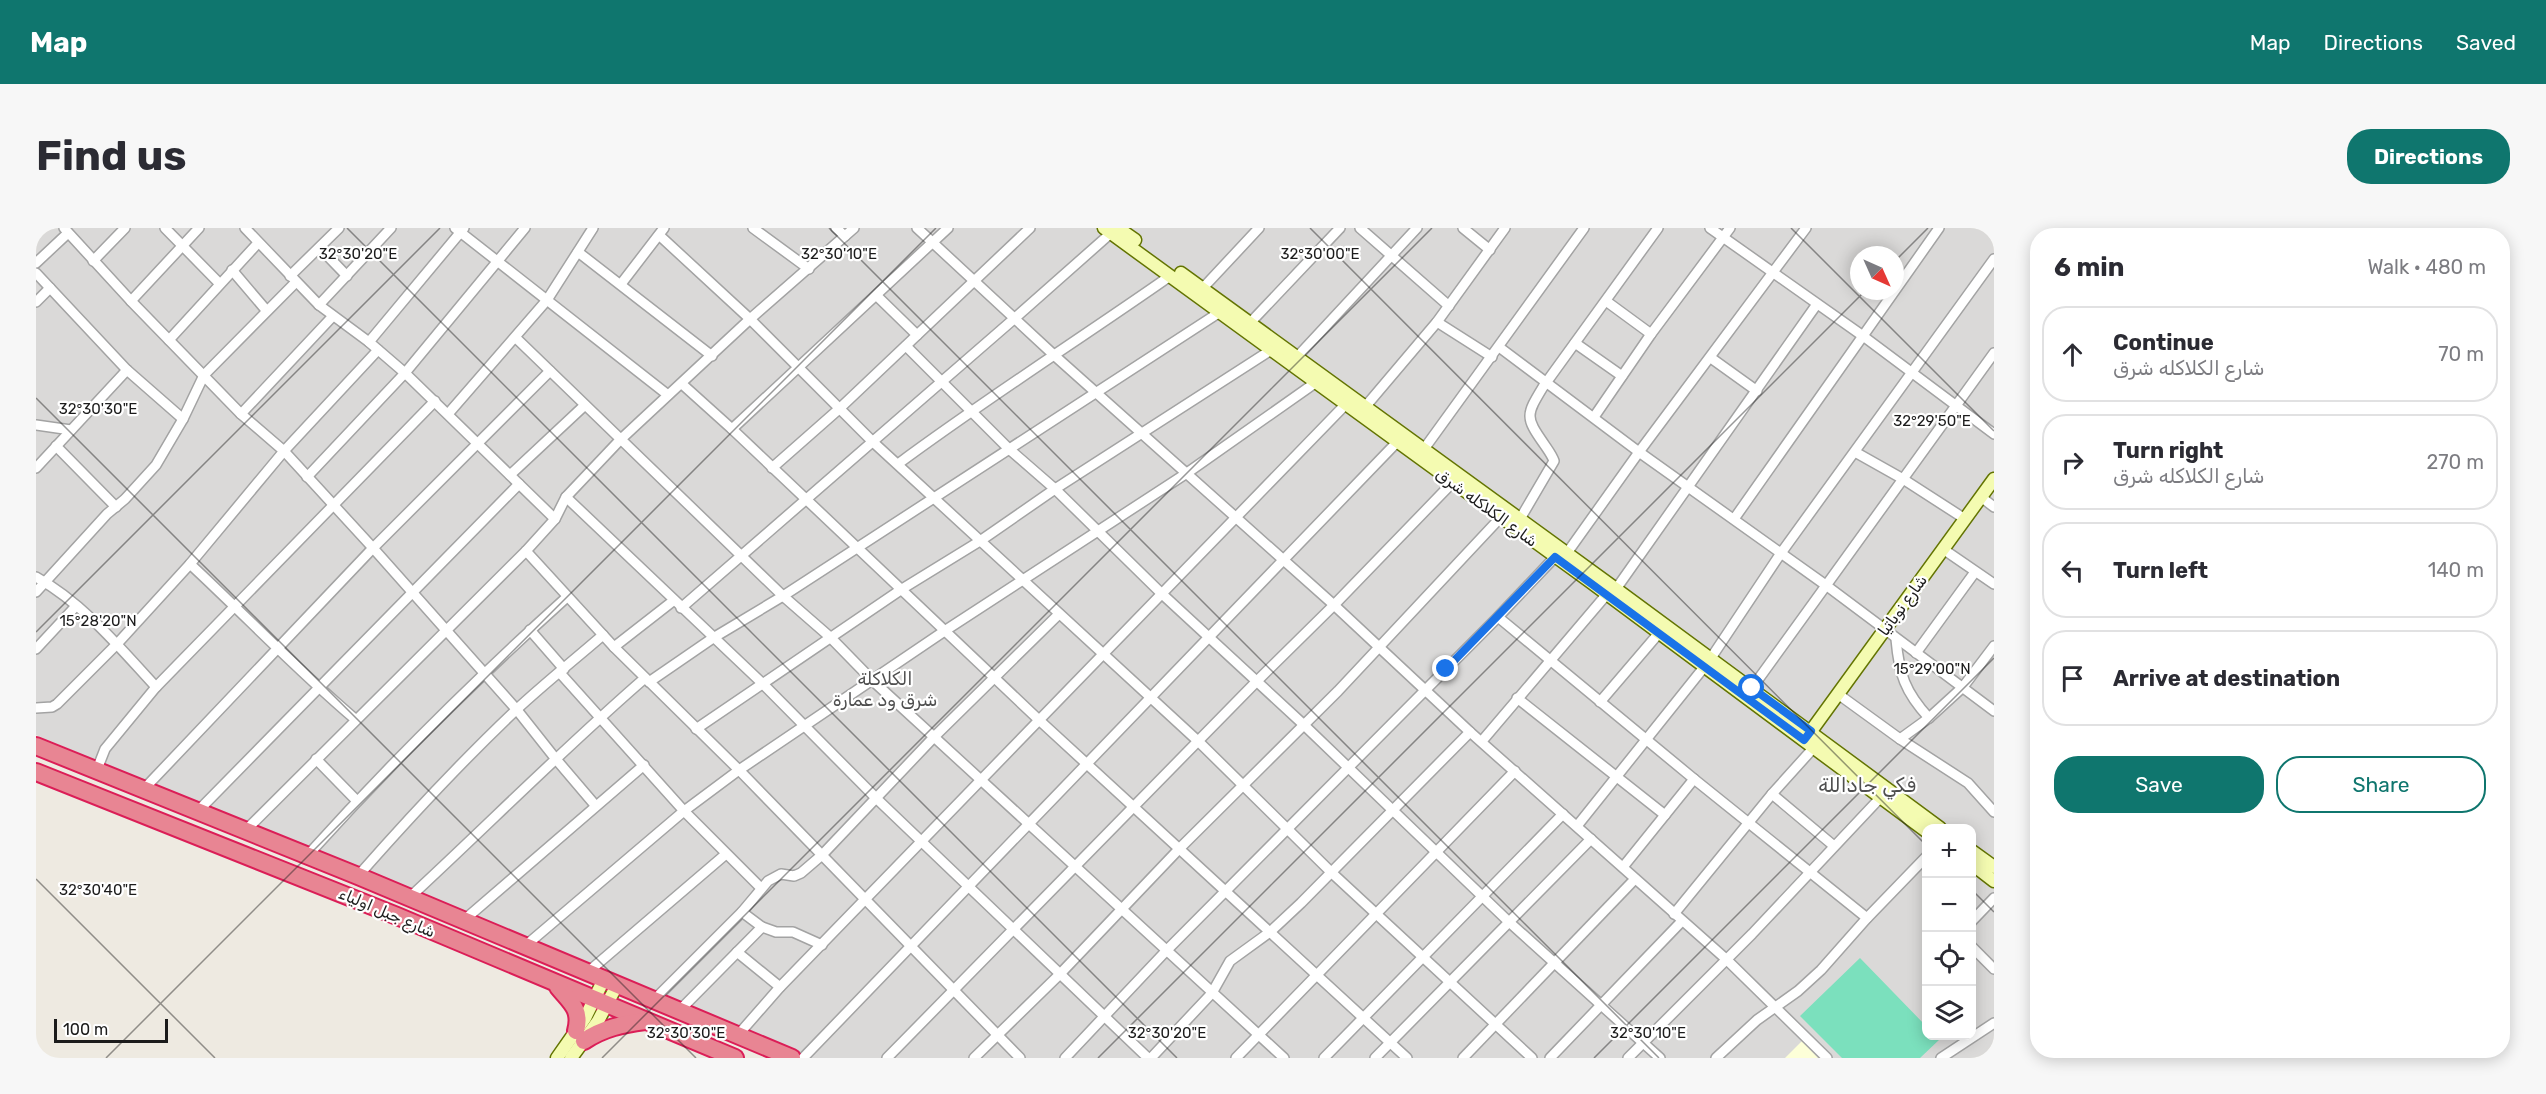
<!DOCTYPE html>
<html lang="en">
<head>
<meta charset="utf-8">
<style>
  :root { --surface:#fff; --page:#f7f7f7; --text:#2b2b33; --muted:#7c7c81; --line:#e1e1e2; --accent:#0f766e }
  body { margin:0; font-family:Rubik,Cairo,sans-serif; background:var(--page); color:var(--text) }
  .controls { position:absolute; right:18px; bottom:18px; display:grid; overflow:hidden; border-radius:12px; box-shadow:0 3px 15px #0003 }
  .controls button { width:54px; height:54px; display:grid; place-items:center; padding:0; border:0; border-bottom:2px solid var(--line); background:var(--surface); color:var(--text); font:30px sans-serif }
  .compass { position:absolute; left:1814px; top:18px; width:54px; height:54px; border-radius:50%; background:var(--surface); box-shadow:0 3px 15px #0003; rotate:135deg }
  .scale { position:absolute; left:18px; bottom:15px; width:114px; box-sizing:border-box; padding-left:6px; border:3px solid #1c1c1c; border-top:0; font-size:16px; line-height:21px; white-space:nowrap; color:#1c1c1c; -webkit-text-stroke:4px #fff; paint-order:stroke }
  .stop { position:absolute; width:18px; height:18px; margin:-14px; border:4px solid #1a73e8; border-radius:50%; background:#fff }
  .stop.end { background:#1a73e8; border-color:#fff; box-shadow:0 2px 6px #0008 }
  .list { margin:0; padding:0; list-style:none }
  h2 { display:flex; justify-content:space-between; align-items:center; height:78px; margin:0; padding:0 24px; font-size:26px }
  h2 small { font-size:20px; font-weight:400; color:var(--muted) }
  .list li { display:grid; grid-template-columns:39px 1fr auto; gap:18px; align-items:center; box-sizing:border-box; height:96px; margin:0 12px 12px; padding:0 12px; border:2px solid var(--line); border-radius:24px }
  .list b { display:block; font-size:22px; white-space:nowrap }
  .list p { margin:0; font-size:20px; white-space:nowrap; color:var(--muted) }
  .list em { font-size:20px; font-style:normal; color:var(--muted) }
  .actions { display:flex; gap:12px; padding:18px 24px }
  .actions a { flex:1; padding:14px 0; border:2px solid var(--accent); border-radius:24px; text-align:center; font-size:21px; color:var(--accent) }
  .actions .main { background:var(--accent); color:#fff }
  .icon { flex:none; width:33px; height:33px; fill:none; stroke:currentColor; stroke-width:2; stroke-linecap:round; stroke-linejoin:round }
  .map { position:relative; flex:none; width:1958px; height:830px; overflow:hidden; border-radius:24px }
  header { display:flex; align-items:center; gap:36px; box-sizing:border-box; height:84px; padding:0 30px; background:var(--accent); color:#fff }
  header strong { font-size:28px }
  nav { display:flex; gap:33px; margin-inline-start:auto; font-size:21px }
  .intro { display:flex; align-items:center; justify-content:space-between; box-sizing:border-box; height:144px; padding:0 36px }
  h1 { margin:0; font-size:42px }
  .button { padding:15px 27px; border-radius:24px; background:var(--accent); color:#fff; font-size:21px; font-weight:700 }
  main { display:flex; gap:36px; padding:0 36px }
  aside { flex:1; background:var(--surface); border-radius:24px; box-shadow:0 3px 15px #0003 }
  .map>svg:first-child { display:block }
</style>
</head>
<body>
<header>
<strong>Map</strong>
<nav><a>Map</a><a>Directions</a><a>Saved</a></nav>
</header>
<div class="intro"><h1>Find us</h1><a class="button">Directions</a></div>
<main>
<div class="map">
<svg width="1958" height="830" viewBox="0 0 1958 830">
  <rect width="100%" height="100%" fill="#eeeae1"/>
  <path fill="#dad9d8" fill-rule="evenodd" d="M0,0h1958v830h-1190l-768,-323zM1823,27h36v36h-36zM1890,600h46v208h-46z"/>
  <polygon fill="#fdffd8" points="1766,813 1782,830 1749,830"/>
  <polygon fill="#7be0bd" points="1824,730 1890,798 1890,808 1900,808 1904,811 1884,830 1806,830 1764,788"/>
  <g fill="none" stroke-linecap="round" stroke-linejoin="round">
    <defs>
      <g id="street">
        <polyline points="28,0 95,73 205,186 248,223 337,320 481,482 519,530 559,577"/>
        <polyline points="129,0 183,55"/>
        <polyline points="209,0 283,77 333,114 369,145 519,291"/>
        <polyline points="419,0 632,167"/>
        <polyline points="717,0 773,41"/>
        <polyline points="800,0 809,8"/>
        <polyline points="881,0 1019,128 1298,377 1434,504 1690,731 1791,830"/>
        <polyline points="1324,0 1413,78"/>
        <polyline points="1427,0 1454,22"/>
        <polyline points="1674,0 1827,108 1958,206"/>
        <polyline points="623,7 714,91 837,214 1163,514 1296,645 1496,830"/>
        <polyline points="284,20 311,48"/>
        <polyline points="542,24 676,128"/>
        <polyline points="57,33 89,0"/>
        <polyline points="0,35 32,5"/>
        <polyline points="196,42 230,82"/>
        <polyline points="0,45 91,142 147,191"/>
        <polyline points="254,48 303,0"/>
        <polyline points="585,56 628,0"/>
        <polyline points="1166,61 1223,0"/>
        <polyline points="841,68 881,107"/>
        <polyline points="95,73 163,0"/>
        <polyline points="1570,73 1615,106"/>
        <polyline points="0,74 14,60"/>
        <polyline points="283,77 355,0"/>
        <polyline points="1401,94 1456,129"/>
        <polyline points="1214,95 1304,0"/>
        <polyline points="480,110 747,368 794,409 837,453 1248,830"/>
        <polyline points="133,112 222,15"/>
        <polyline points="333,114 428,0"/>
        <polyline points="1539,115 1586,148"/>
        <polyline points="870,118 973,221 1019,261 1125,365 1268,497 1472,693 1624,830"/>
        <polyline points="1463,119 1603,224 1791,358 1958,483"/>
        <polyline points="1261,129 1381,0"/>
        <polyline points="1675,130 1721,163"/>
        <polyline points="646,156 696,201 1003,492 1371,830"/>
        <polyline points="1329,179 1401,94 1469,0"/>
        <polyline points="205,186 297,88"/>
        <polyline points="412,186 511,72 557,0"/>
        <polyline points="1558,189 1615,106 1694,0"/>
        <polyline points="0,197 35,202"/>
        <polyline points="696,201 912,0"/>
        <polyline points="20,218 80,279"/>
        <polyline points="1388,221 1548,0"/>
        <polyline points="1819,224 1867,251 1929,291"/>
        <path d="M862,236c89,-66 182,-125 272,-188"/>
        <polyline points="0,240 91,142"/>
        <polyline points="736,240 803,181 994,0"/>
        <polyline points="474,247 549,177"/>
        <polyline points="271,249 369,145 489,0"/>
        <polyline points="530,269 727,456 841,571 1112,830"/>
        <polyline points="1945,269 1958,279"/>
        <path d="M1484,291l34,-58c-2,-6 -6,-11 -10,-17 -19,-27 -18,-29 -1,-57l115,-159"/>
        <polyline points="1698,291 1903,0"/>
        <polyline points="1907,321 1958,356"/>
        <polyline points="490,323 578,419 703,542 984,830"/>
        <polyline points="1531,325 1603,224 1770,0"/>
        <path d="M154,336c56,52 107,106 165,155"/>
        <path d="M0,349c47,26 84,71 120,110"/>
        <polyline points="1580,361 1781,76"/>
        <polyline points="0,364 71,286 89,271 120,237 147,191 168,147 260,54"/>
        <polyline points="645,380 979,90 1075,5"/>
        <polyline points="1462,389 1658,551 1831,690"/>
        <polyline points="494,402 528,441"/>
        <path d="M1860,411c3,35 9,53 33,79"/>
        <polyline points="578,419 637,373"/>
        <polyline points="0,421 40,378"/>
        <polyline points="1880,425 1939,344"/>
        <polyline points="1675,430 1745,325 1958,31"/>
        <polyline points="524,445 648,583 725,660"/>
        <polyline points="613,454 677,410 747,368 1184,84"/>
        <polyline points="1716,460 1958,125"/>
        <polyline points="1802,466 1864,511 1932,555 1958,584"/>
        <polyline points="1481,470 1629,587"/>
        <polyline points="1564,474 1623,405"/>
        <polyline points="0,480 16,479 21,476 81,416 154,336 248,223 342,122"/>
        <polyline points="660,501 866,361 944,313 1019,261 1235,122"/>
        <polyline points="1864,511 1893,490 1927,459 1958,418"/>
        <polyline points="1446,513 1571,366"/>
        <polyline points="280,531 321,573"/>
        <polyline points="60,544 69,521 120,459 399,173"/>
        <polyline points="107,562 337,320 514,143"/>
        <polyline points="1736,566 1798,618"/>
        <polyline points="161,584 483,256"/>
        <polyline points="1541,598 1669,438"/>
        <polyline points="210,602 490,323 519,291 530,269 584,212 714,91 818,0"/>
        <path d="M271,628c82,-91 169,-177 260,-259"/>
        <polyline points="1587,639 1658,551"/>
        <path d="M322,648c51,-58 102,-113 158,-166 28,-26 58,-50 87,-75"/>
        <path d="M373,670c79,-73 155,-150 236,-220"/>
        <polyline points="706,684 726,699 740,704 757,704 786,717"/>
        <polyline points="1638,686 1736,566 1781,516"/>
        <polyline points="427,693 608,537"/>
        <polyline points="1936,693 1958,670"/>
        <polyline points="488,719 648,583 703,542 910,402 1151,245 1279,155"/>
        <polyline points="1936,719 1958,741"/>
        <polyline points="701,724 744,759"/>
        <polyline points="552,744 690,626"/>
        <polyline points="618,772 706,684 732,653 745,646 758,648 765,645 786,627 899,508 1023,386"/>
        <polyline points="643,783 726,699"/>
        <polyline points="702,807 744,759 1310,176"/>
        <polyline points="767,830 1365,210"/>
        <polyline points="851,830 1221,453 1298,377 1417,254"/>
        <polyline points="938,830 1023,747 1144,620 1302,463 1465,289"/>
        <polyline points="1029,830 1130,723 1462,389 1519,329"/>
        <polyline points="1115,830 1176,765 1194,733 1234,704 1265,675 1434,504"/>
        <polyline points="1200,830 1479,543"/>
        <polyline points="1288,830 1527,586"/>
        <polyline points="1339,830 1555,611"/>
        <polyline points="1427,830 1599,651"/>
        <polyline points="1514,830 1646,693"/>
        <polyline points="1592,830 1716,706 1845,569"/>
        <polyline points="1680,830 1721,792 1762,763 1785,742 1831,690 1890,629"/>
        <polyline points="1905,830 1958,795"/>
      </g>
      <g id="secondary">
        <polyline points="1068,0 1556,355 1890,603"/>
        <polyline points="1082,0 1099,12"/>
        <polyline points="1145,45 1580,361 1904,600"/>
        <polyline points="1770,510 1958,251"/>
        <polyline points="1936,623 1958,639"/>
        <polyline points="1936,636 1958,653"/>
        <polyline points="521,830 549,790 568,751"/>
        <polyline points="535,830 562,793 581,757"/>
      </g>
      <g id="highway">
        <polyline points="0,518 322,648 756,830"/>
        <polyline points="0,544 361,688 699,830"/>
        <path d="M522,759c12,15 24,22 18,44"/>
        <path d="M548,813c19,-13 39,-17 61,-20"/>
      </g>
    </defs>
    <use href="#street" stroke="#a3a3a3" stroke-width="12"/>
    <use href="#secondary" stroke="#637402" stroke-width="15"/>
    <use href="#highway" stroke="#db1e57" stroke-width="20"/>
    <use href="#street" stroke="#fff" stroke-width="9"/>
    <use href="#secondary" stroke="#f4fbb1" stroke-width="12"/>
    <use href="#highway" stroke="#e88593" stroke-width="16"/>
  </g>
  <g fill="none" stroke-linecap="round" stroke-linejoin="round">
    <polyline stroke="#1a73e8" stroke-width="8" points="1410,441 1519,329 1768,512 1775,503 1716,460"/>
  </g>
  <path fill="none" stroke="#1c1c1c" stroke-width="1.5" stroke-opacity="0.45" d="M311,0l830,830M793,0l830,830M1274,0l616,617M1755,0l203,203M1859,33l33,-33M0,170l660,660M0,404l404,-404M0,651l179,179M1936,662l22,22M70,830l830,-830M566,830l830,-830M1062,830l767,-767M1558,830l400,-400"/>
  <g text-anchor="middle" stroke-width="4.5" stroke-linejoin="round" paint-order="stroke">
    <g font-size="16" fill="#1c1c1c" stroke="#fff">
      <text transform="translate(1451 279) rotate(36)" y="6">شارع الكلاكله شرق</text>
      <text transform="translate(1866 377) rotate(-54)" y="6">شارع نوباتيا</text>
      <text transform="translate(351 684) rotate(23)" y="6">شارع جبل اولياء</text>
    </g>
    <g font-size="18" fill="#4f4f4f" stroke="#fff">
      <text x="849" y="457">الكلاكلة<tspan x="849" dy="21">شرق ود عمارة</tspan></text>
    </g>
    <g font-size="20" fill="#4f4f4f" stroke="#fff">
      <text x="1831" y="564">فكي جاداللة</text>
    </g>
  </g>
  <g font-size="15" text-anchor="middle" fill="#1c1c1c" stroke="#fff" stroke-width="4.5" stroke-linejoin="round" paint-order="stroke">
    <text x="322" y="31">32°30'20"E</text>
    <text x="803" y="31">32°30'10"E</text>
    <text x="1284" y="31">32°30'00"E</text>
    <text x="62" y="186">32°30'30"E</text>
    <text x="1896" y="198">32°29'50"E</text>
    <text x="62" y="398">15°28'20"N</text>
    <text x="1896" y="446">15°29'00"N</text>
    <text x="62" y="667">32°30'40"E</text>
    <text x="650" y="810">32°30'30"E</text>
    <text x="1131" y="810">32°30'20"E</text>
    <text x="1612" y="810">32°30'10"E</text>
  </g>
</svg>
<div class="controls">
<button>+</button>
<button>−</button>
<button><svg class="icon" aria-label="locate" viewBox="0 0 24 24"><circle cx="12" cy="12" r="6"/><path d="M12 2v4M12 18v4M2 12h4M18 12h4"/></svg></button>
<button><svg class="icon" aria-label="layers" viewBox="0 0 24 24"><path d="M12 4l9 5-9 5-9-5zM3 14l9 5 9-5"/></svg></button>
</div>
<svg class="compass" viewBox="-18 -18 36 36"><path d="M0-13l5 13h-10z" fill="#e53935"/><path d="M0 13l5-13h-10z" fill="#7c7c81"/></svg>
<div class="scale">100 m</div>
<div class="stop" style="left:1716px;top:460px"></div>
<div class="stop end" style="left:1410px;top:441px"></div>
</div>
<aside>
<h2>6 min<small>Walk · 480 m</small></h2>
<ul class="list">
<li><svg class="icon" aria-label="ahead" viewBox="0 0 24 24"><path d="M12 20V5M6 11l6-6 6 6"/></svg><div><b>Continue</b><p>شارع الكلاكله شرق</p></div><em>70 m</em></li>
<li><svg class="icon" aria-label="right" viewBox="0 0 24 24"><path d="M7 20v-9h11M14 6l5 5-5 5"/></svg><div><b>Turn right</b><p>شارع الكلاكله شرق</p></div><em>270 m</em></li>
<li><svg class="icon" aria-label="left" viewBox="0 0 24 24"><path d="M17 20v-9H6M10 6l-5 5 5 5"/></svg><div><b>Turn left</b></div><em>140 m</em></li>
<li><svg class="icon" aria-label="arrive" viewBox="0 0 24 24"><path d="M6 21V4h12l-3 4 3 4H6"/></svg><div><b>Arrive at destination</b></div></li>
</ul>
<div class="actions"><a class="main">Save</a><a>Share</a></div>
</aside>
</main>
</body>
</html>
